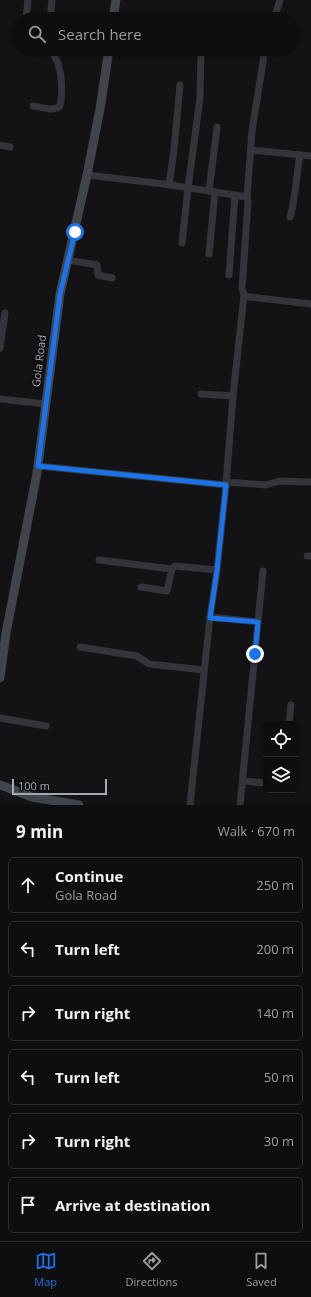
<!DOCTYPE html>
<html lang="en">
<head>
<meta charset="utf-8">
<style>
  :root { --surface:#0e0e10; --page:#1c1c1e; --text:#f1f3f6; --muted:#9b9c9f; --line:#2e2e30; --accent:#1a73e8 }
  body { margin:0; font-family:"Open Sans",sans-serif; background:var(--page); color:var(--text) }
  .controls { position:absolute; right:12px; bottom:12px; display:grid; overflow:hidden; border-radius:6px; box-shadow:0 1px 3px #0004 }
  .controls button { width:36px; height:36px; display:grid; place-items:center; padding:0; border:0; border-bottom:1px solid var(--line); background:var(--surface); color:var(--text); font:20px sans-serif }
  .scale { position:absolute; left:12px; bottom:10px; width:95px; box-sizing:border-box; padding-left:4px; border:2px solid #a4a9b6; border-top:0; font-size:11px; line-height:14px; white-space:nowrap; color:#a4a9b6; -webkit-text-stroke:3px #0e0e10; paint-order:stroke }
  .stop { position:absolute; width:12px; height:12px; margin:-9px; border:3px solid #1a73e8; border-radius:50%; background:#fff }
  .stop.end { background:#1a73e8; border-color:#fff; box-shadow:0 1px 4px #0008 }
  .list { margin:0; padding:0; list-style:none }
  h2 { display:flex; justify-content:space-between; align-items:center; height:52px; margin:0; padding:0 16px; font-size:17px }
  h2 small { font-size:13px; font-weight:400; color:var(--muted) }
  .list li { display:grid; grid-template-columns:26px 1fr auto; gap:12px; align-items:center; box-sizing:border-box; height:56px; margin:0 8px 8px; padding:0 8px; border:1px solid var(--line); border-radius:6px }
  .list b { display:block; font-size:15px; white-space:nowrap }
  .list p { margin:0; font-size:13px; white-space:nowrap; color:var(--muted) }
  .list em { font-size:13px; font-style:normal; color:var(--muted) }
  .icon { flex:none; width:22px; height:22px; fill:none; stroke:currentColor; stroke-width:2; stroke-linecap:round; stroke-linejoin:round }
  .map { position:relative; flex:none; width:311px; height:805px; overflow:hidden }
  .search { position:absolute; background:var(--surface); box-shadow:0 1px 3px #0004; left:12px; right:12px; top:12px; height:44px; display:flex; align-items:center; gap:10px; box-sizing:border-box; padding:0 14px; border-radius:22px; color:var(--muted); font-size:15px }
  .sheet { height:436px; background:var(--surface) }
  nav { display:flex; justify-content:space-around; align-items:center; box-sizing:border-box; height:56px; border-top:1px solid var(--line); background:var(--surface); font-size:11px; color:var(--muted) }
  nav a { display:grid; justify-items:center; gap:2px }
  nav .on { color:var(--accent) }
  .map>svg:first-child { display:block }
</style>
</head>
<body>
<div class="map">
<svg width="311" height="805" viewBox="0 0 311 805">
  <rect width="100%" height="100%" fill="#131315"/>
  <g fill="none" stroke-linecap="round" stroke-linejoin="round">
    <g stroke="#34353a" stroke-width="7">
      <polyline points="26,19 28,0"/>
      <polyline points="50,19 52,0"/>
      <polyline points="274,19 280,0"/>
      <path d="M33,106c8,1 20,6 27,0 3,-14 2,-29 -2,-43 -2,-5 -5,-9 -8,-14"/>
      <polyline points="0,145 10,147"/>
      <polyline points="251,150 311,156"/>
      <polyline points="87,175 164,184 247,197 248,202 242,288 244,295 249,297 311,304"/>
      <polyline points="169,185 174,150 180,85"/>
      <polyline points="209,191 217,127"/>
      <polyline points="247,197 252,131 265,49"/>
      <path d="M290,217c6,-20 6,-42 10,-62"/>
      <polyline points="182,243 188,188 200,98 201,49"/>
      <polyline points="209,254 215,192"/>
      <polyline points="68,260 97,265 98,275 112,278"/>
      <polyline points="229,275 235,195"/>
      <polyline points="0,348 5,313"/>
      <polyline points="201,394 233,396"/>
      <polyline points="0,399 46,404"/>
      <polyline points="38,466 226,485"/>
      <polyline points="226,482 266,485 279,481 311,482"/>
      <polyline points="307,556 311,556"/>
      <polyline points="99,560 172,569"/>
      <polyline points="141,587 167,591 172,569 175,566 217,570"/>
      <polyline points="210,617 258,622"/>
      <polyline points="80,647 137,656 149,664 204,670"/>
      <polyline points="0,718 46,726"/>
      <polyline points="289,724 291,705"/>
      <polyline points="243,781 266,783"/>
      <polyline points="190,805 210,617 217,570 226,485 233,396 244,295"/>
      <polyline points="240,805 263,571"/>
    </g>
    <g stroke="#41444a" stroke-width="9">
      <polyline points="113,19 116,0"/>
      <polyline points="0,678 6,633 37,473 60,294 87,175 100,109 109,49"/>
      <polyline points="0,785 32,797 79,805"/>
    </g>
  </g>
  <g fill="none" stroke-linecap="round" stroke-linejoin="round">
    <polyline stroke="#1a73e8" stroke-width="5" points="75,232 60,294 38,466 226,485 217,570 210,618 258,622 255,654"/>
  </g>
  <g text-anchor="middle" stroke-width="4" stroke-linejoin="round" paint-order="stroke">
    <g font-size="11" fill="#a4a9b6" stroke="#0e0e10">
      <text transform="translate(39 361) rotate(-83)" y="4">Gola Road</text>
    </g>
  </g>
</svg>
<div class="controls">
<button><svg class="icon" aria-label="locate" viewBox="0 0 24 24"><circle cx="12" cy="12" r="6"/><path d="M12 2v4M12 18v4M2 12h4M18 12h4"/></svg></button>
<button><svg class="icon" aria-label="layers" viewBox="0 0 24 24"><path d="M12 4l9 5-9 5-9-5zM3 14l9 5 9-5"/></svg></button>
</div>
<div class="scale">100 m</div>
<div class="stop" style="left:75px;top:232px"></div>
<div class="stop end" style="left:255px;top:654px"></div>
<div class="search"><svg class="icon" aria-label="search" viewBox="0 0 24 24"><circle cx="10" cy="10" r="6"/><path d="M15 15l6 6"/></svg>Search here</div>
</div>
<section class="sheet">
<h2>9 min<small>Walk · 670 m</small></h2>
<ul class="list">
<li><svg class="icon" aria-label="ahead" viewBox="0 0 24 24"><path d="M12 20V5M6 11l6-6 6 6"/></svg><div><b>Continue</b><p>Gola Road</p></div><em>250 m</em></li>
<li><svg class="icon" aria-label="left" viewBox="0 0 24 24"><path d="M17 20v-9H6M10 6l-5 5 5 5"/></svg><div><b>Turn left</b></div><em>200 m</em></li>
<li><svg class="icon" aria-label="right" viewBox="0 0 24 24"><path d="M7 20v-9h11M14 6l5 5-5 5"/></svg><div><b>Turn right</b></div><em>140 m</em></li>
<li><svg class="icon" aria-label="left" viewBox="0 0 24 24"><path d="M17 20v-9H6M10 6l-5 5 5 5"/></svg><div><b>Turn left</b></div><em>50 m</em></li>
<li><svg class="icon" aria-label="right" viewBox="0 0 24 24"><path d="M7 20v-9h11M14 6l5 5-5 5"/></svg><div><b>Turn right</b></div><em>30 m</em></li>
<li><svg class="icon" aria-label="arrive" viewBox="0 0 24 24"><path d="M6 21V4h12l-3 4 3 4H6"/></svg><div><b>Arrive at destination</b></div></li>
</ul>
</section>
<nav>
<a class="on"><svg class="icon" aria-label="map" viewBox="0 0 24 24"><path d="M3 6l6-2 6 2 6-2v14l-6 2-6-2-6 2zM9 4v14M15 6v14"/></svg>Map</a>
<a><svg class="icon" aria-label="directions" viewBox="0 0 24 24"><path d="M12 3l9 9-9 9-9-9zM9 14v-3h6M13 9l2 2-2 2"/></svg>Directions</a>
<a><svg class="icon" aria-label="saved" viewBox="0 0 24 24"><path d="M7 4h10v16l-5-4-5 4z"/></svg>Saved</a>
</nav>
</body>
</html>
